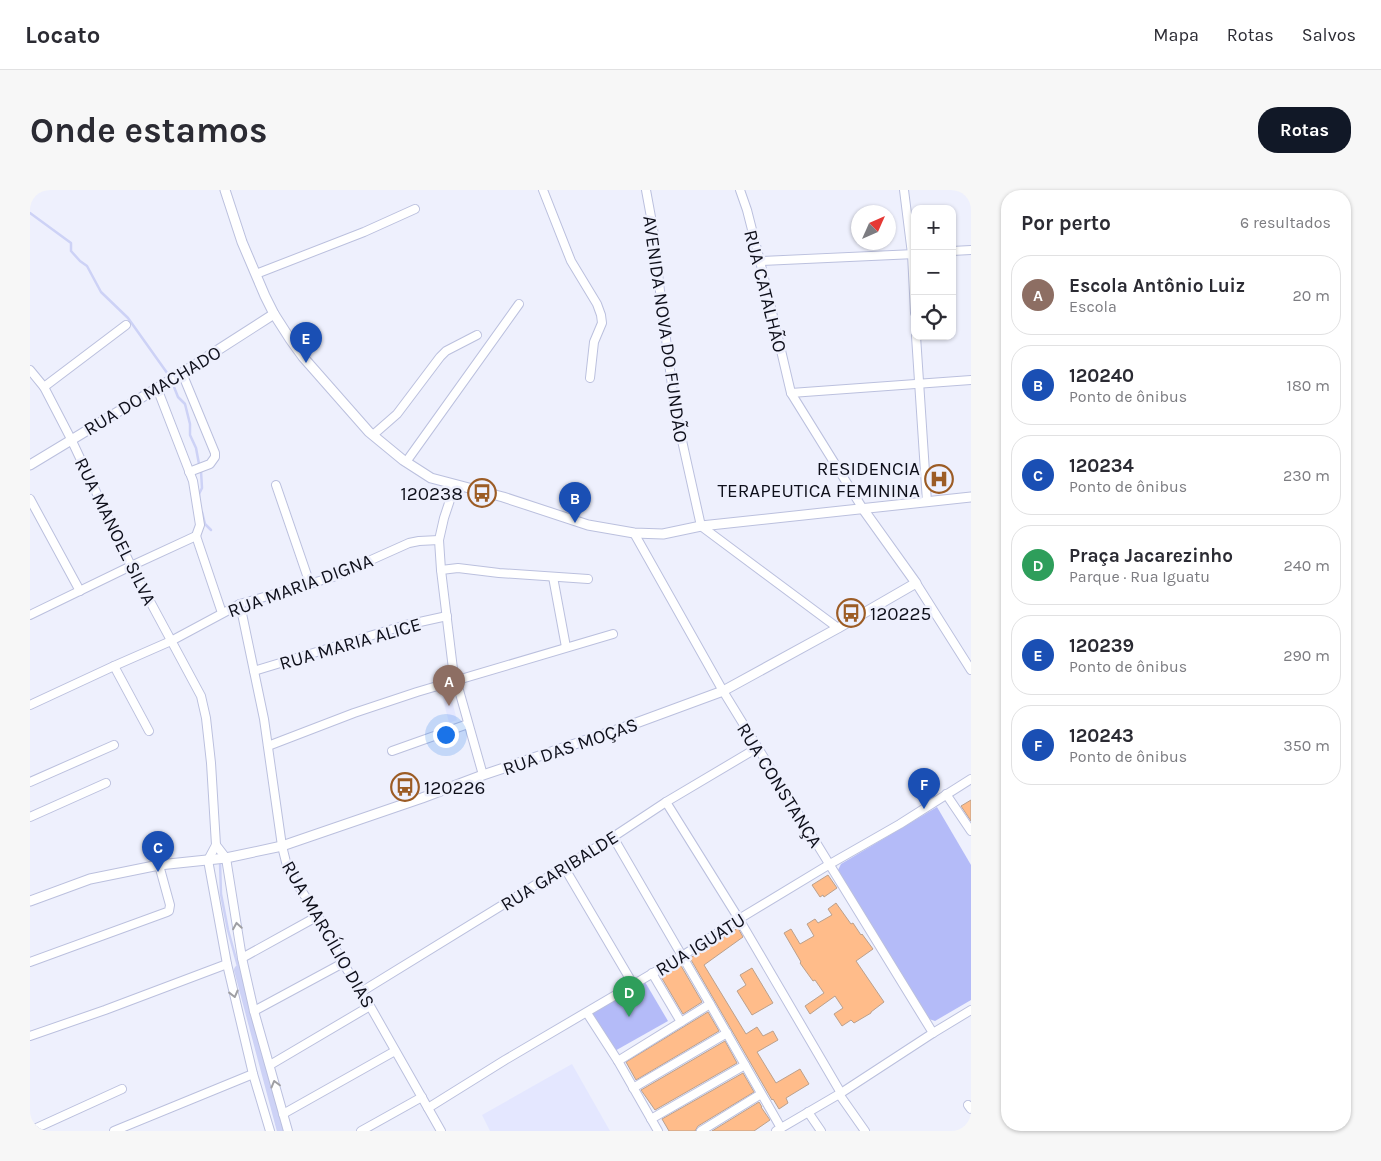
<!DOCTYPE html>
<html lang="pt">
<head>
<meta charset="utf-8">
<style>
  :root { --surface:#fff; --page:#f7f7f7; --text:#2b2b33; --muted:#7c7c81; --line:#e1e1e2; --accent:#111827 }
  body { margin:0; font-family:Karla,sans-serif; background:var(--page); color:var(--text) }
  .controls { position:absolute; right:15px; top:15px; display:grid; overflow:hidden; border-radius:10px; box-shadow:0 1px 4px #0004 }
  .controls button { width:45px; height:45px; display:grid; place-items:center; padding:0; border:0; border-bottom:1px solid var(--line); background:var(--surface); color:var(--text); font:25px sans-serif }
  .compass { position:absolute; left:821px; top:15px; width:45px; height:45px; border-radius:50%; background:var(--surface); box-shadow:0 1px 4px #0004; rotate:45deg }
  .you { position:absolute; left:415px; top:544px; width:18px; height:18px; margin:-12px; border:4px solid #fff; border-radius:50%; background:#1a73e8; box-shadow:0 0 0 8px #1a73e833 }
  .badge { display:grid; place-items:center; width:32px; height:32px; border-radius:50%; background:var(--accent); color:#fff; font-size:16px; font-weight:700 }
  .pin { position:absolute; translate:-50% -41px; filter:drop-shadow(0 1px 2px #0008) }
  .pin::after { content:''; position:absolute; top:26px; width:18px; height:15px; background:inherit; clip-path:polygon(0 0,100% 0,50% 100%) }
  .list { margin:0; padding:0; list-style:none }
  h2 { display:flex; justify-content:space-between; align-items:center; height:65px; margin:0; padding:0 20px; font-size:21px }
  h2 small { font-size:16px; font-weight:400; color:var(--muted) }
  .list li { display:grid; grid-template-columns:32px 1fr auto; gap:15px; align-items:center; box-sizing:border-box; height:80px; margin:0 10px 10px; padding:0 10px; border:1px solid var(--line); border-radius:20px }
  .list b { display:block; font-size:19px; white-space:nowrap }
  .list p { margin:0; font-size:16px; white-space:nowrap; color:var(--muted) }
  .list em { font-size:16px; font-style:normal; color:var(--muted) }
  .icon { flex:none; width:28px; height:28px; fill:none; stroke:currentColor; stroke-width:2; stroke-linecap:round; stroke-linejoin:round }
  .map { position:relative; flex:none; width:941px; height:941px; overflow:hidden; border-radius:20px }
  header { display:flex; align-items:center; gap:30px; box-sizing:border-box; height:70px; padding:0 25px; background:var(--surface); border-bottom:1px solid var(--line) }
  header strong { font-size:24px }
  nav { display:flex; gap:28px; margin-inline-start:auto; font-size:18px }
  .intro { display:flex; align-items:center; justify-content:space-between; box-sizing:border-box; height:120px; padding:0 30px }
  h1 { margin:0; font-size:35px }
  .button { padding:12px 22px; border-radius:20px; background:var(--accent); color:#fff; font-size:18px; font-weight:700 }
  main { display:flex; gap:30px; padding:0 30px }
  aside { flex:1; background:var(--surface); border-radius:20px; box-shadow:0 1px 4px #0004 }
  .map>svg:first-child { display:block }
</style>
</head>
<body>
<header>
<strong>Locato</strong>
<nav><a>Mapa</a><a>Rotas</a><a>Salvos</a></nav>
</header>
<div class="intro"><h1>Onde estamos</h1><a class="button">Rotas</a></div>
<main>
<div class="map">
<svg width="941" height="941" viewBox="0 0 941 941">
  <rect width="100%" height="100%" fill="#eef0fd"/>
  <g fill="#e4e7ff">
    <polygon points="916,276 919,301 905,303 902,300 899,278"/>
    <polygon points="419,499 427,530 419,533 411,501"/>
    <polygon points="542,874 580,941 460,941 452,925"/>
  </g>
  <g fill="#b4bbf8">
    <polygon points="907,617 941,675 941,810 905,831 899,829 814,692 808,680 811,674"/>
    <polygon points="615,792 638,831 583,862 560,823"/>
  </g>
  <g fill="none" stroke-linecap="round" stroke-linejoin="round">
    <g stroke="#cdd2f6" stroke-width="2.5">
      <polyline points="0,23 41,53 41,61 50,71 57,76 71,102 98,128 140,187"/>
      <polyline points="142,192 148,207 155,214 160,234 160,245 166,258 169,274"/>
      <polyline points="169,309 169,304 172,298 171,281"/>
      <polyline points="172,322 175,334 181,340"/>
      <polyline points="190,672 191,704 198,740 209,780"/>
    </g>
    <polyline stroke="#cdd2f6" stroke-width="10" points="209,780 252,941"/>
  </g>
  <g fill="#ffbc8a" stroke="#bba08c">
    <polygon points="941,610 941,631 931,616"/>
    <polygon points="798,685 807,698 794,707 793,705 790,707 782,695"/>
    <polygon points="806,713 821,734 823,733 831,745 832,744 843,759 826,771 854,812 841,822 841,823 824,833 821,830 812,836 804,824 813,818 805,806 780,824 775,816 794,803 785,790 783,791 770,773 771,772 754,743 761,739 770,754 784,746 777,734 785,729 788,733 802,725 798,719"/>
    <polygon points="708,738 713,747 674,775 716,844 727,837 733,846 743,841 748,850 727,862 746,893 770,879 779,894 756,908 758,913 749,919 743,909 742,910 660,768"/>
    <polygon points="650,774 672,812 653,824 630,785"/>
    <polygon points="722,778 743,813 722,825 707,801 716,795 710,785"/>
    <polygon points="678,822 689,841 606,890 596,872"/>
    <polygon points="695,851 707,873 625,920 611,900"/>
    <polygon points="713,883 724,902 668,936 665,941 639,941 632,929"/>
    <polygon points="729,912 732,917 731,917 740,930 724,941 682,941"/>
  </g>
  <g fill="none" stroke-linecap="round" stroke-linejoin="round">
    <defs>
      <g id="minor">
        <polyline points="513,0 541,71 567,114 571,125 572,133 564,152 560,188"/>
        <polyline points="616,0 623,38 631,110 645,219 671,336 808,438"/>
        <polyline points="710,0 717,20 730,71 761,203 833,319"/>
        <polyline points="874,0 882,64 885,123"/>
        <polyline points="922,61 941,60"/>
        <polyline points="730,71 885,64"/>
        <polyline points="226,84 334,42 385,19"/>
        <polyline points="886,146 897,312"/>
        <polyline points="0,180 14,197 41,249 101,376 171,506 176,528 181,573 186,655 178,670 197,774 223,884 240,941"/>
        <polyline points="152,183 185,263 185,267 180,274 159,282"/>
        <polyline points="14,197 96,135"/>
        <polyline points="127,198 163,291 170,335 166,346"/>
        <polyline points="761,203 941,190"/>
        <polyline points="343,245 367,224 410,167 416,161 447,145"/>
        <polyline points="376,272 489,114"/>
        <polyline points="246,295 280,394"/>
        <polyline points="425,295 414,328 409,350 411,380 423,479 453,585"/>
        <polyline points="0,309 50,401"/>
        <polyline points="604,343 693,501 903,843"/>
        <polyline points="166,346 192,423"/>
        <polyline points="411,380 428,378 469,383 558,389"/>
        <polyline points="523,387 536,457"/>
        <polyline points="886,393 941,480"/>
        <polyline points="210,414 234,529 252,656 258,680 288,726 313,773 340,816 411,941"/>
        <polyline points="0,425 101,376 166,346"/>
        <polyline points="84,476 119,541"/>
        <polyline points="224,481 376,435 417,426"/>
        <polyline points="0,515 84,476 141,451 210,414 303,387 379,353 389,351 409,350"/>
        <polyline points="238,556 324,523 387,502 583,444"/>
        <polyline points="362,561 438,534"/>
        <polyline points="0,592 84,555"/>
        <polyline points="916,604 941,641"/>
        <polyline points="636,612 709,729 811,903"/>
        <polyline points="0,627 76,593"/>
        <polyline points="583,647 680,814 751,938"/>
        <polyline points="186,655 196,668 212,768 224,821 258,941"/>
        <polyline points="534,677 603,794"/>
        <polyline points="212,768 288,726"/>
        <polyline points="0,772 137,722 139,721 140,715 129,675"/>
        <polyline points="622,783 651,832"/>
        <polyline points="331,802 583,647 636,612 727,558"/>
        <polyline points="224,821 313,773"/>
        <polyline points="557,823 588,871 628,941"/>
        <polyline points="0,846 75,820 197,774"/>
        <polyline points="588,871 680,814"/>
        <polyline points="240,875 340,816"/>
        <polyline points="603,898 697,843"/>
        <polyline points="809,904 835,941"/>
        <polyline points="938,915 941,919"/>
        <polyline points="398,918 475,870 652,766 709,729 800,674 870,634 941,589"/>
        <polyline points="778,922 791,941"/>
        <polyline points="253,924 365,861"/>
        <polyline points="621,929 715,875"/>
        <polyline points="0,941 92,899"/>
        <polyline points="84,941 223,884"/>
        <polyline points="331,941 392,907"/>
        <polyline points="671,941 731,904"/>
        <polyline points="746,941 811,903 903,843 941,820"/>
      </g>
      <g id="tertiary">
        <polyline points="195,0 212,52 235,106 244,124 260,149 273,167 339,242 373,270 401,288 473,307 558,335 604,343 633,344 671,336 941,307"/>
        <polyline points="0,275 152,183 244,124"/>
        <polyline points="0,711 60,689 129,675 196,668 252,656 392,608 453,585 598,536 693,501 808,438 886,393 833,319"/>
      </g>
    </defs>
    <use href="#minor" stroke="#bbc0de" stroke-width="10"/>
    <use href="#tertiary" stroke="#bbc0de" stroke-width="11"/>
    <use href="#minor" stroke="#fff" stroke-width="8"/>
    <use href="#tertiary" stroke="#fff" stroke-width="9"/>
  </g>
  <defs><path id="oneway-chevron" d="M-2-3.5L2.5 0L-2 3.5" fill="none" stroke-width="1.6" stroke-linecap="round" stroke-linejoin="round" transform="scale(1.25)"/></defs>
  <g stroke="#9f9fa3">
    <use href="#oneway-chevron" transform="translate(207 736) rotate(-99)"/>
    <use href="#oneway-chevron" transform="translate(204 804) rotate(76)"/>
    <use href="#oneway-chevron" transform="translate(245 894) rotate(-105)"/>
  </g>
  <defs>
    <symbol id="hospital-ring" viewBox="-11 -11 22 22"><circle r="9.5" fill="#eef0fd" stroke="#9c5c25" stroke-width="1.5"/><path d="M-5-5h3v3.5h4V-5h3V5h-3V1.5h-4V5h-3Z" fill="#9c5c25"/></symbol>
    <symbol id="bus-ring" viewBox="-11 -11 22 22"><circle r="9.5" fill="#eef0fd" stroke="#9c5c25" stroke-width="1.5"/><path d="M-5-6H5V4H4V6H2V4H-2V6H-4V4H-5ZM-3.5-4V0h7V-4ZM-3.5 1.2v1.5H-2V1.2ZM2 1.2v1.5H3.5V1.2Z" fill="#9c5c25"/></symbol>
  </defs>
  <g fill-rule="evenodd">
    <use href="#hospital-ring" x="893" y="273" width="32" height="32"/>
    <use href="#bus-ring" x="436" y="287" width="32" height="32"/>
    <use href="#bus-ring" x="805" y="407" width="32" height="32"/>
    <use href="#bus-ring" x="359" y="581" width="32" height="32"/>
  </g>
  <g text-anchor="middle" stroke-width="5" stroke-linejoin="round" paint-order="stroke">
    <g font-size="19" fill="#0e0f1a" stroke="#eef0fd">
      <text transform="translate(736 101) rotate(76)" y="7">RUA CATALHÃO</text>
      <text transform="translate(636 139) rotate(82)" y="7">AVENIDA NOVA DO FUNDÃO</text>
      <text transform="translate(122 200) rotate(-31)" y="7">RUA DO MACHADO</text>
      <text transform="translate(86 341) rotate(64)" y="7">RUA MANOEL SILVA</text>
      <text transform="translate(270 395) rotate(-20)" y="7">RUA MARIA DIGNA</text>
      <text transform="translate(320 453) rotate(-16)" y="7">RUA MARIA ALICE</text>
      <text transform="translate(540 556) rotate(-19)" y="7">RUA DAS MOÇAS</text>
      <text transform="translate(750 595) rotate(58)" y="7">RUA CONSTANÇA</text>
      <text transform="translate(529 680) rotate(-32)" y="7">RUA GARIBALDE</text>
      <text transform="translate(299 744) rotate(60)" y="7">RUA MARCÍLIO DIAS</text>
      <text transform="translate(670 754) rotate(-32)" y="7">RUA IGUATU</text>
    </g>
    <g font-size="19" fill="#0e0f1a" stroke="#eef0fd" text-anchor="end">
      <text x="890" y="285">RESIDENCIA<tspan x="890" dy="22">TERAPEUTICA FEMININA</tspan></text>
      <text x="433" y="310">120238</text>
      <text x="840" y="430" text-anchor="start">120225</text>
      <text x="394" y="604" text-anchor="start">120226</text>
    </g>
  </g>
</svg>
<div class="controls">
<button>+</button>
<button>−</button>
<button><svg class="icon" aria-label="locate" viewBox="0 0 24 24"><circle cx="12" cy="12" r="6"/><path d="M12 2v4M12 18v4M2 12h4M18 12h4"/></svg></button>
</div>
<svg class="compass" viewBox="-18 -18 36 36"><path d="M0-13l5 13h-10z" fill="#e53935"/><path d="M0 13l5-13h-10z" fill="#7c7c81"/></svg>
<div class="you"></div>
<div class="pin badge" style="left:419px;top:516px;background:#8d6e63">A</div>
<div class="pin badge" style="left:545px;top:333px;background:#1a4fb4">B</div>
<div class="pin badge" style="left:128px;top:682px;background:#1a4fb4">C</div>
<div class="pin badge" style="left:599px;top:827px;background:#2e9e5b">D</div>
<div class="pin badge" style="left:276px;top:173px;background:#1a4fb4">E</div>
<div class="pin badge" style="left:894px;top:619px;background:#1a4fb4">F</div>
</div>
<aside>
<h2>Por perto<small>6 resultados</small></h2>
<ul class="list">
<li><span class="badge" style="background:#8d6e63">A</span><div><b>Escola Antônio Luiz</b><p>Escola</p></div><em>20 m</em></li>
<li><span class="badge" style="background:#1a4fb4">B</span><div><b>120240</b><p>Ponto de ônibus</p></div><em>180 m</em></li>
<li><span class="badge" style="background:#1a4fb4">C</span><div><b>120234</b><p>Ponto de ônibus</p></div><em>230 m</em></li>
<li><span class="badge" style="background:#2e9e5b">D</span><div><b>Praça Jacarezinho</b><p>Parque · Rua Iguatu</p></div><em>240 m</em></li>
<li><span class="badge" style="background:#1a4fb4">E</span><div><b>120239</b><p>Ponto de ônibus</p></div><em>290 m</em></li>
<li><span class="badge" style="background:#1a4fb4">F</span><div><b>120243</b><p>Ponto de ônibus</p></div><em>350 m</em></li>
</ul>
</aside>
</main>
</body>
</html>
